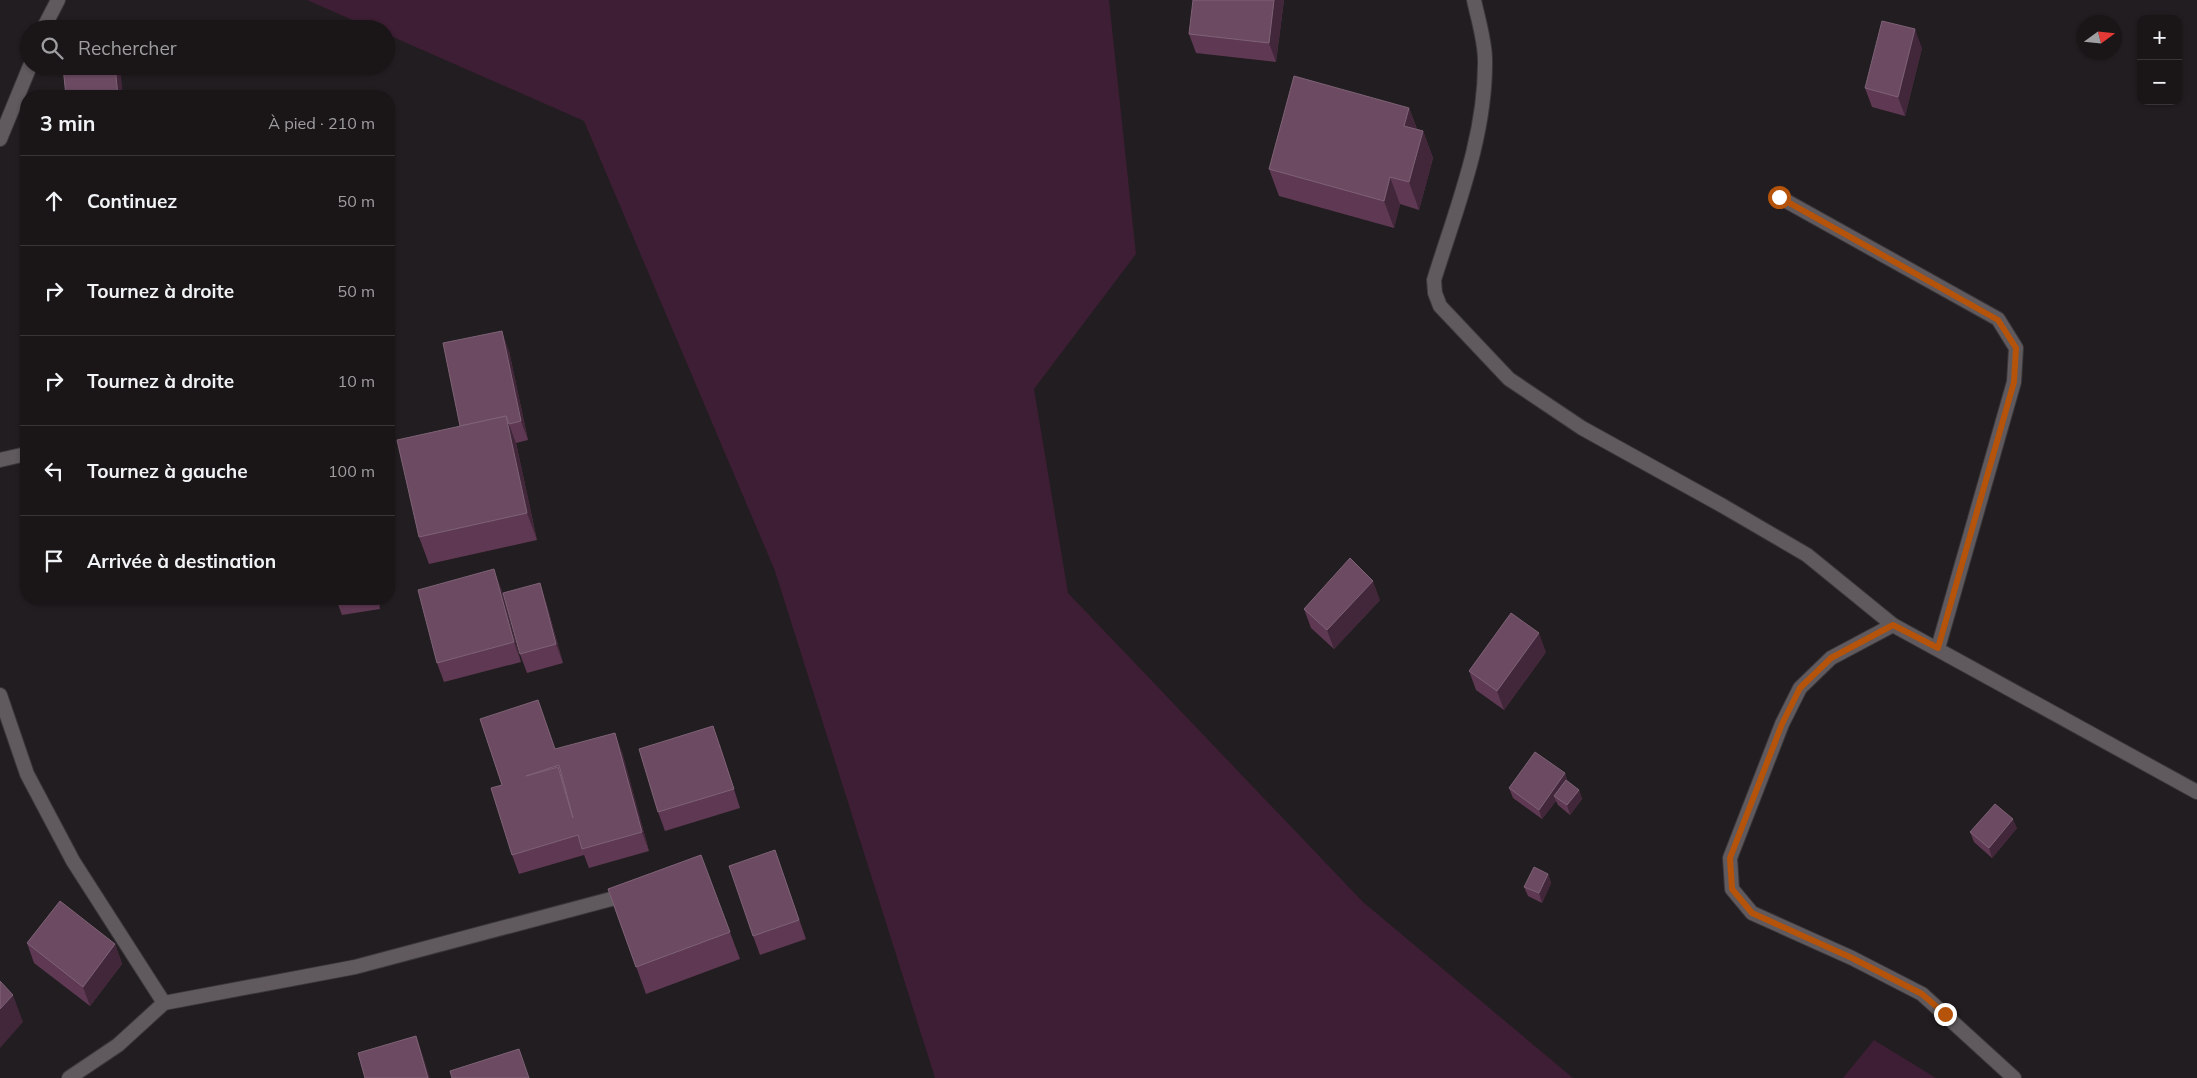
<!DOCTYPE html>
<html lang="fr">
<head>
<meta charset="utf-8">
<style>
  :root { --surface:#1a1618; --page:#231f21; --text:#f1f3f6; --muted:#9f9fa2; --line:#383537 }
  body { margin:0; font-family:Mulish,sans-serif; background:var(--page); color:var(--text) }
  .controls { position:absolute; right:15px; top:15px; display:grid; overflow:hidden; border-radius:10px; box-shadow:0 1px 4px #0004 }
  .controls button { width:45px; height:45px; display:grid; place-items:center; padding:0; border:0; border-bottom:1px solid var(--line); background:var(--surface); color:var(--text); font:25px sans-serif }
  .compass { position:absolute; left:2077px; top:15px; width:45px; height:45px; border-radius:50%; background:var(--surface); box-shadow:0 1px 4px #0004; rotate:75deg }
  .stop { position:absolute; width:15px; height:15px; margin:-11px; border:4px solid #b45309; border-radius:50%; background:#fff }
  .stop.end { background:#b45309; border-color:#fff; box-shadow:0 1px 5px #0008 }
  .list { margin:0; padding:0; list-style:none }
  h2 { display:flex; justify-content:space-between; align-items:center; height:65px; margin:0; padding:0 20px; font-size:21px }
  h2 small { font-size:16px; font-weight:400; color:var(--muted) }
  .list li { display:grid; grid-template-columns:32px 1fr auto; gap:15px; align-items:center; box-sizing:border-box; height:90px; padding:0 20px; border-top:1px solid var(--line) }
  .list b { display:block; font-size:19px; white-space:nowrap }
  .list em { font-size:16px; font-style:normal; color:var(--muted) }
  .icon { flex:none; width:28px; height:28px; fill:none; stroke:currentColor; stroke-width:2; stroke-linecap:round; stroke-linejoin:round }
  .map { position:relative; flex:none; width:2197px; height:1078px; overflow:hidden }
  .search { position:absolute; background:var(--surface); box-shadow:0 1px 4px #0004; left:20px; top:20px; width:375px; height:55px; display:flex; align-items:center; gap:12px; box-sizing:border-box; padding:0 18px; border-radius:28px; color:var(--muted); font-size:19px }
  .panel { position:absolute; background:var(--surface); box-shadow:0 1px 4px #0004; left:20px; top:90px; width:375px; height:515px; border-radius:20px }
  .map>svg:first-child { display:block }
</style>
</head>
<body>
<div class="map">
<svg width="2197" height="1078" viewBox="0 0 2197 1078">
  <rect width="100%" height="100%" fill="#221d20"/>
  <g fill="#3d1e34">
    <polygon points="307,0 1109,0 1136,254 1034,389 1068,593 1363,902 1573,1078 935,1078 775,571 584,121 386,34 386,29 373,29"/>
    <polygon points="1874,1040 1936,1078 1843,1078"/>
  </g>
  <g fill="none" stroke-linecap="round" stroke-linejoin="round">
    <defs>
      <g id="minor">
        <path d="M1474,0c4,19 11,41 11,60 1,76 -29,149 -51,220l1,13 5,13 69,73 73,49 141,78 84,49 86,70 304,167"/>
        <polyline points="43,29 58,0"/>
        <polyline points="0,139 30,66"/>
        <polyline points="1779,197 1998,319 2016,348 2014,382 1938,648"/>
        <polyline points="0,460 26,454"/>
        <polyline points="1893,625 1831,658 1800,688 1782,724 1730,858 1732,889 1752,913 1852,958 1922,994 2014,1078"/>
        <polyline points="0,695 27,774 73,861 164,1003"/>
        <polyline points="69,1078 118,1045 164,1003 355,967 630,894"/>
      </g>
    </defs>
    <use href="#minor" stroke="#3a3739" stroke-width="16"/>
    <use href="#minor" stroke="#605a5e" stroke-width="14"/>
  </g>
  <g fill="#5f3953">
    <polygon points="1284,0 1276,62 1196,53 1189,34"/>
    <polygon points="1922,48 1905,116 1872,107 1865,88"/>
    <polygon points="1409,108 1417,129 1423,131 1433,158 1419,210 1400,204 1394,228 1279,196 1269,169"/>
    <polygon points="509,351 528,440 516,443 537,540 429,564 419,537 460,426"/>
    <polygon points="501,588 521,662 444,682 437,663"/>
    <polygon points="336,599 379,599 380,609 342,615"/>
    <polygon points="1380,600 1334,649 1311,628 1304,609"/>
    <polygon points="546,602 563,663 527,673 520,654"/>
    <polygon points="1546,652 1504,710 1476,690 1469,671"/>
    <polygon points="538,700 555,749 622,752 649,851 589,868 584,855 519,874 512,855 502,785"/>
    <polygon points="720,745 740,808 665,831 658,812"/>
    <polygon points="1565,773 1567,781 1579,790 1582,799 1570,815 1558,805 1556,801 1542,819 1513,798 1509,788"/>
    <polygon points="2017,828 1992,858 1974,842 1970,832"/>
    <polygon points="775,850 806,939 760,955 753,936"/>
    <polygon points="701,855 740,959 646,994 608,889"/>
    <polygon points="1548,874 1551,883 1542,903 1528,896 1524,887"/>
    <polygon points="27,943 115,944 122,964 90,1006 34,963"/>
  </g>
  <g fill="#412739">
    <polygon points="1274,0 1284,0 1276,62 1269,43"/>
    <polygon points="1915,29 1922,48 1905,116 1898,97"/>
    <polygon points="115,66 120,66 123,96 118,96"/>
    <polygon points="1409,108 1419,135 1404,126"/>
    <polygon points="1423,131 1433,158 1419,210 1409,182"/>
    <polygon points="1390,177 1400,204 1394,228 1384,201"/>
    <polygon points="502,331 509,351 528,440 521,421"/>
    <polygon points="506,416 516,443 537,540 527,513"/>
    <polygon points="494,569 501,588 521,662 514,642"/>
    <polygon points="1373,581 1380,600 1334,649 1327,630"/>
    <polygon points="540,583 546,602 563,663 556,644"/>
    <polygon points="377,599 379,599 380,609"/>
    <polygon points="1539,633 1546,652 1504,710 1497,691"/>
    <polygon points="713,726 720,745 740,808 734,789"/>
    <polygon points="615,733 622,752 649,851 642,832"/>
    <polygon points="1565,773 1568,783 1554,796 1556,801 1542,819 1539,810"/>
    <polygon points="1579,790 1582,799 1570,815 1567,805"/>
    <polygon points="2013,819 2017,828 1992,858 1989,848"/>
    <polygon points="1548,874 1551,883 1542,903 1539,893"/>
    <polygon points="115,944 122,964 90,1006 83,987"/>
    <polygon points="13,995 23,1022 0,1048 0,1009"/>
    <polygon points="416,1036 423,1056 430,1078 428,1078"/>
  </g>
  <g fill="#6c4b62" stroke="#7e6276" fill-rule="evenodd">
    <polygon points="1193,0 1274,0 1269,43 1189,34"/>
    <polygon points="1882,21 1915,29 1898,97 1865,88"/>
    <polygon points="87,66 115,66 118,96 66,96 63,67"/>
    <polygon points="1294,76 1409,108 1404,126 1423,131 1409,182 1390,177 1384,201 1269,169"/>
    <polygon points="502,331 521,421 509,424 506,416 460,426 443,343"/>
    <polygon points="506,416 527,513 419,537 397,440"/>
    <polygon points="1350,558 1373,581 1327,630 1304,609"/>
    <polygon points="494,569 514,642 437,663 418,590"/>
    <polygon points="540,583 556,644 520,654 503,593"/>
    <polygon points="1511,613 1539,633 1497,691 1469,671"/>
    <path d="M538,700l17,49 60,-16 27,99 -60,17 -4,-14 -66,20 -21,-67 11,-3 -22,-66zM559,765l14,53 -15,-51 -32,9z"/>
    <polygon points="713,726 734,789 658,812 639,749"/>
    <polygon points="1535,752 1565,773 1539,810 1509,788"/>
    <polygon points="1566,780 1579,790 1567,805 1554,796"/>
    <polygon points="1995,804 2013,819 1989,848 1970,832"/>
    <polygon points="775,850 799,920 753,936 729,866"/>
    <polygon points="701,855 730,932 636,967 608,889"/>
    <polygon points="1534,867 1548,874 1539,893 1524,887"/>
    <polygon points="60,901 115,944 83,987 27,943"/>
    <polygon points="0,981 13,995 0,1009"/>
    <polygon points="416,1036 428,1078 365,1078 358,1053"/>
    <polygon points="519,1049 529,1078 452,1078 450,1071"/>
  </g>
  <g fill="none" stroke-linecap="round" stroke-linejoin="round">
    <polyline stroke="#b45309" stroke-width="6" points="1779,197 1998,320 2016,348 2014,382 1938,648 1893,625 1831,658 1800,688 1782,724 1730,858 1732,889 1752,913 1852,958 1922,994 1945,1014"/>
  </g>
</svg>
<div class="controls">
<button>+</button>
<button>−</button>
</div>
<svg class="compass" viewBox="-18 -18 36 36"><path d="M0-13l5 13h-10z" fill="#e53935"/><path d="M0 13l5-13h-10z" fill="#9f9fa2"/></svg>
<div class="stop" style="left:1779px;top:197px"></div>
<div class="stop end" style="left:1945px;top:1014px"></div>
<div class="search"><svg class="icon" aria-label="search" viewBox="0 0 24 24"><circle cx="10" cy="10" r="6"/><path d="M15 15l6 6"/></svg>Rechercher</div>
<section class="panel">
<h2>3 min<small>À pied · 210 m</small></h2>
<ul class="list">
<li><svg class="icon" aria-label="ahead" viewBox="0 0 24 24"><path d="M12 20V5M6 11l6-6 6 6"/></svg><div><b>Continuez</b></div><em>50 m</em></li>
<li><svg class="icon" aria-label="right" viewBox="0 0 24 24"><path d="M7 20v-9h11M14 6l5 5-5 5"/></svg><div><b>Tournez à droite</b></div><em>50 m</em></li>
<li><svg class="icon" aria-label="right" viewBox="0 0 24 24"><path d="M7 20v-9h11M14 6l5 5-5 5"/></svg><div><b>Tournez à droite</b></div><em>10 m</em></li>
<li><svg class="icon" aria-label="left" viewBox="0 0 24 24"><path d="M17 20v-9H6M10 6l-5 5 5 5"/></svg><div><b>Tournez à gauche</b></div><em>100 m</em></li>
<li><svg class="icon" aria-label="arrive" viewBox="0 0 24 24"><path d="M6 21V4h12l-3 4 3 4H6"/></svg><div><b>Arrivée à destination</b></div></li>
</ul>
</section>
</div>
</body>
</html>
